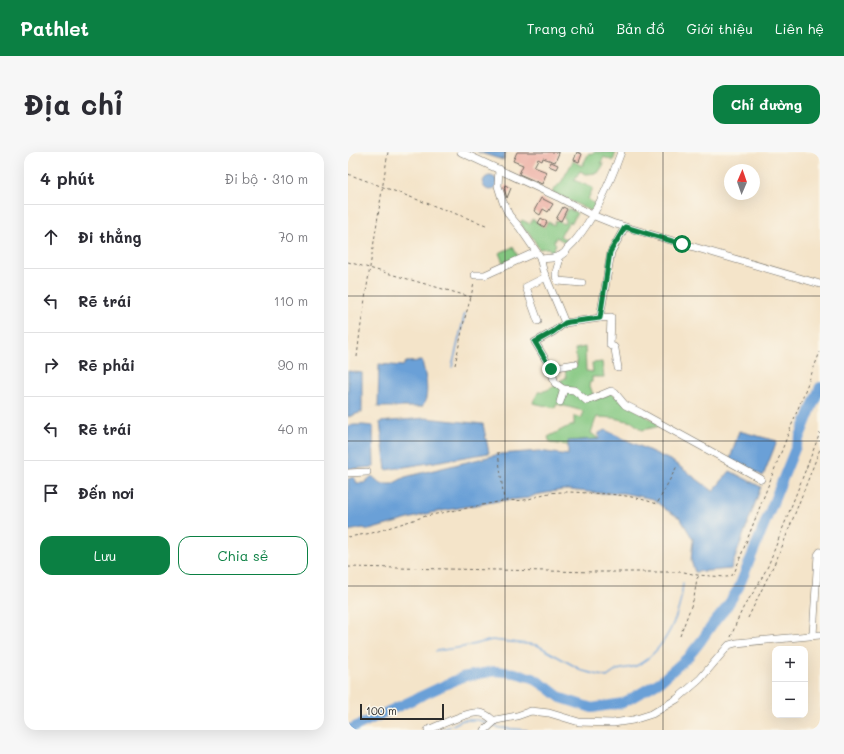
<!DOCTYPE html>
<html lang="vi">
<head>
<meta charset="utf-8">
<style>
  :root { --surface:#fff; --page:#f7f7f7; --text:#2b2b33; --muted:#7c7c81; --line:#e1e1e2; --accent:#0b8043 }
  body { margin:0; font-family:Mali,sans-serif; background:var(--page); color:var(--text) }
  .controls { position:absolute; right:12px; bottom:12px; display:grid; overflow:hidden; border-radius:8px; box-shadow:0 4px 16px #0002 }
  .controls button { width:36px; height:36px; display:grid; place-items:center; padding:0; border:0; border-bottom:1px solid var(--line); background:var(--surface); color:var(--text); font:20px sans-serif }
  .compass { position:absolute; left:376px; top:12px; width:36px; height:36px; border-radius:50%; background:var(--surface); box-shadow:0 4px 16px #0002; rotate:2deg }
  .scale { position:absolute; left:12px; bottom:10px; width:84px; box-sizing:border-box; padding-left:4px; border:2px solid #2b2b2b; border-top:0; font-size:11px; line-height:14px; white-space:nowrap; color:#2b2b2b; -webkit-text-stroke:3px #fbf7ec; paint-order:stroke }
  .stop { position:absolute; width:12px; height:12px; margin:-9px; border:3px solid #0b8043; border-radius:50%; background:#fff }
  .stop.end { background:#0b8043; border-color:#fff; box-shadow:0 1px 4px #0008 }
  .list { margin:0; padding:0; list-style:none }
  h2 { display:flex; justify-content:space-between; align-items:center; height:52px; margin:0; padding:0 16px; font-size:17px }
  h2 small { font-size:13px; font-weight:400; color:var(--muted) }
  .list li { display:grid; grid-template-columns:26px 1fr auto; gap:12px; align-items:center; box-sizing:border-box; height:64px; padding:0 16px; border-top:1px solid var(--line) }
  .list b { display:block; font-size:15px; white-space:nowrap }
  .list em { font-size:13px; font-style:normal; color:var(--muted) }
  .actions { display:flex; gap:8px; padding:12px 16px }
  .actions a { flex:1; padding:9px 0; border:1px solid var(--accent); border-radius:12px; text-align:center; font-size:14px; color:var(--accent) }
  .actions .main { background:var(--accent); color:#fff }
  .icon { flex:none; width:22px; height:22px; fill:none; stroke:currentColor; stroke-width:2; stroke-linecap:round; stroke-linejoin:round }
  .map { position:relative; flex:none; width:472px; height:578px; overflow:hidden; border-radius:12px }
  header { display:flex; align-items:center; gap:24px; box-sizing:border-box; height:56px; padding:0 20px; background:var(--accent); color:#fff }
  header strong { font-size:19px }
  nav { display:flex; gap:22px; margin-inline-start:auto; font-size:14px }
  .intro { display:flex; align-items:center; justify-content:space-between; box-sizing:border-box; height:96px; padding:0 24px }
  h1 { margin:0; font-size:28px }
  .button { padding:10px 18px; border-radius:12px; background:var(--accent); color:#fff; font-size:14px; font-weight:700 }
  main { display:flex; gap:24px; padding:0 24px }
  aside { flex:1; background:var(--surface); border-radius:12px; box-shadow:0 4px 16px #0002 }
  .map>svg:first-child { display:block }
</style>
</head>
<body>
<header>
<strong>Pathlet</strong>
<nav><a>Trang chủ</a><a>Bản đồ</a><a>Giới thiệu</a><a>Liên hệ</a></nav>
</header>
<div class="intro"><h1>Địa chỉ</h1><a class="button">Chỉ đường</a></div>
<main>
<aside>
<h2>4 phút<small>Đi bộ · 310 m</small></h2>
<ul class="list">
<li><svg class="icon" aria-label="ahead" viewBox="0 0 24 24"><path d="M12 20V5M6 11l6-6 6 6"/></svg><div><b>Đi thẳng</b></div><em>70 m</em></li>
<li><svg class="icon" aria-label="left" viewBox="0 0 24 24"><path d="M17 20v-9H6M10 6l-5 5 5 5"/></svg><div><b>Rẽ trái</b></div><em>110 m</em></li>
<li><svg class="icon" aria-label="right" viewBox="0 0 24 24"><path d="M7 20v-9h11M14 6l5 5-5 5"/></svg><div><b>Rẽ phải</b></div><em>90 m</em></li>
<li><svg class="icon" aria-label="left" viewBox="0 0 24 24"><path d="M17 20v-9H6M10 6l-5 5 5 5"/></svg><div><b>Rẽ trái</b></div><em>40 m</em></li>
<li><svg class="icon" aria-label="arrive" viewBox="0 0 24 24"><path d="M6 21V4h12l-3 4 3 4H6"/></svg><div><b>Đến nơi</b></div></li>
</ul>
<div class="actions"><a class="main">Lưu</a><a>Chia sẻ</a></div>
</aside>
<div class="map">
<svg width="472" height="578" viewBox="0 0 472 578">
  <rect width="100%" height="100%" fill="#fbf7ec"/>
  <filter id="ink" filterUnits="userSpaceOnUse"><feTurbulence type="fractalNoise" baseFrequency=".025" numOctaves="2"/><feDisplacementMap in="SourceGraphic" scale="8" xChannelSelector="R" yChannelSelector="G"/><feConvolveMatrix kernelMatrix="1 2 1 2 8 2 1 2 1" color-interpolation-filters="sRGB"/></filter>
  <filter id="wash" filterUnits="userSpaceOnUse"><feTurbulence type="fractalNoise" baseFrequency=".012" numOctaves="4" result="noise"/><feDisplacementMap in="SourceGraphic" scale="16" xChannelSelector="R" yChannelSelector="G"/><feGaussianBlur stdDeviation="0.9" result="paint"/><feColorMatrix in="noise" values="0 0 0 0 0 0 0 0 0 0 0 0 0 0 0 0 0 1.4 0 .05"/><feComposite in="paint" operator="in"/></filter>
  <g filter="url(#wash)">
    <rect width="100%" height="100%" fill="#f4e4c9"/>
    <g fill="#84c781" stroke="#587956">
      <polygon points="246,0 268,0 265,9 256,5 253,11 256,12 250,21 238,22 232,19 226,28 245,36 240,47 248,53 243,59 204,40 214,29 225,9 234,14 241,1 244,2"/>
      <polygon points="220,57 229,61 224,71 221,70 212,84 224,91 222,93 208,85 206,90 208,92 205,99 202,99 201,96 191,97 186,88 179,78 177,79 172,70 174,68 182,72 184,67 196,75 200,70 206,73 208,68 216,72 218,68 215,66"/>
      <polygon points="165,95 171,106 156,113 151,101"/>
      <path d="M237,195l1,24 7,1 -1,-9 10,-1 2,15h-12v5l-3,1 6,17 16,-7 50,33 -19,4 -10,-8 -18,-4 -17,-1 -2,4 -4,12 8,6 -30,2 -1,4 -18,-2 -2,-6 17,-9 9,-3v-9l8,2 1,-7 -26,-7 -2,4 -22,-5 1,-3 5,-9c6,1 11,-2 16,-6l6,1v-6l5,-2 -1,-10 12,-2 -2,-17z"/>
    </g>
    <g fill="#6aa0d7" stroke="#4a6681">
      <polygon points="129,0 158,0 155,8"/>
      <circle cx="142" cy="31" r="7"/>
      <path d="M74,209c3,13 9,34 0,46h-44l1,-43 24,2 3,-4z"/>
      <polygon points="0,219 14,221 14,260 0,265"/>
      <polygon points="77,266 135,272 141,301 38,318 32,270"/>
      <polygon points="4,273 15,273 25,274 26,315 0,317 0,275"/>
      <polygon points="257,278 324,309 365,339 382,319 413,335 383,417 347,420 343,409 345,387 332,366 317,357 305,347 275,341 250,341 222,338 214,338 187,343 181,346 150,349 82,361 21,378 15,376 0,379 0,327 6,325 9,331 16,331 24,324 33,332 44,332 57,325 152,302 191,299 220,303 220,289 251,287 251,281"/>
      <polygon points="391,279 429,289 415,324 382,307"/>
    </g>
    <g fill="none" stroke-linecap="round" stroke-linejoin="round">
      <g stroke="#6aa0d7" stroke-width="1.5">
        <polyline points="104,215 117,161"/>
        <path d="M88,499l27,-4 29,-7 45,5 46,26 24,6c3,-2 7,-5 10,-7 7,-2 15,-2 21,-5 28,-16 43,-51 45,-82"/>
        <polyline points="145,573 152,576 179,578"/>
        <polyline points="94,578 115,568 130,568 139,571"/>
      </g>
      <polyline stroke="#6aa0d7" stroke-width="10" points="0,578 114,525 147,519 167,521 185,526 200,536 213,546 244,556 275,551 313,529 340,505 353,489 364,473 378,456 391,435 472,235"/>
    </g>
    <g id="blocks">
      <g fill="#ecaca0">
        <polygon points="169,0 208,0 211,1 207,10 195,6 194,9 190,7 186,15 199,20 194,32 171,22 175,13 165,9"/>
        <polygon points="229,0 234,2 231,10 226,8"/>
        <polygon points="203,10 210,13 208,17 201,14"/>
        <polygon points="157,33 163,36 159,46 156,36"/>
        <polygon points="193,46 205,52 200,60 195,57 192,63 186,59"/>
        <polygon points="215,55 219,57 213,69 208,67"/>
        <polygon points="193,66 199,70 196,75 190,71"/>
      </g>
    </g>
  </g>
  <g filter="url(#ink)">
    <use href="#blocks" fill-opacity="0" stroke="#716c62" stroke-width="1"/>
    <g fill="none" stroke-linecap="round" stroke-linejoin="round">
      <defs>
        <g id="minor">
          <polyline points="113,0 210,45 244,63 264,71 472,132"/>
          <polyline points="151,17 150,34 155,50 161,63 172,76 192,105 195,118 217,171"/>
          <path d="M208,106l3,4c-2,6 -5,14 -1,19l24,2"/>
          <path d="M193,107c8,-1 17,0 23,-6 1,0 3,-4 4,-5 2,-2 4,-4 6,-6 22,-26 36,-59 47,-90"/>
          <polyline points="127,123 137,123 188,100"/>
          <polyline points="252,166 263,100 277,75"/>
          <polyline points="190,169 178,135 198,125"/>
          <polyline points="203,216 227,212"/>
          <polyline points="215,237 226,238 239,249 263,239 267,241 277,253 293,261 413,327"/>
          <polyline points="212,250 215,240 215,237 207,231 202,215 187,190 205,180 217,171 252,166 263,165 262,193 263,194 266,195 267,197 270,216"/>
          <polyline points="0,321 19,320"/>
          <polyline points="465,483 470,403 472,400"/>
          <path d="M80,578c12,-5 41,-19 52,-17 6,0 10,5 14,8"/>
          <polyline points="137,578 148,568 169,564 183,559 201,561 231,570 265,571 285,568 304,562 329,547 352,527 381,493 388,491 472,483"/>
        </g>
      </defs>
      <use href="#minor" stroke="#716c62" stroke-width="8"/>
      <g stroke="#716c62" stroke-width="1" stroke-dasharray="3 3" stroke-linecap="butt">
        <polyline points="0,22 138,73"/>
        <polyline points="0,110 123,145 126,130"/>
        <polyline points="9,205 12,179 40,0"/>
        <polyline points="107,213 116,169 123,145"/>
        <polyline points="150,300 156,348"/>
        <path d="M0,385l24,-4 54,-17 82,-16c8,1 16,1 24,-2 4,-1 8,-3 12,-4 14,-3 29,-2 43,-1 26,1 45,2 70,11l20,-38"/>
        <path d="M0,415l249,5h87l13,3 29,2c4,0 7,-2 9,-6l85,-219"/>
        <polyline points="400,466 432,400 472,297"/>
        <polyline points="332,484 346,446 349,426 353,423"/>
        <polyline points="383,485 389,469 396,454 409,435 420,414 472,281"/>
      </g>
      <use href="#minor" stroke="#fff" stroke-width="7"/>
    </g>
  </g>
  <g fill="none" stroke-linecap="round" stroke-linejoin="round" filter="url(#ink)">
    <polyline stroke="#0b8043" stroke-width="5" points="203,217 187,190 205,180 217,171 221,170 252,166 262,100 277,75 334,92"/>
  </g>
  <path fill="none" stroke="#2b2b2b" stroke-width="1" stroke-opacity="0.55" d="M157,0v578M315,0v578M0,144h472M0,289h472M0,434h472"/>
</svg>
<div class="controls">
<button>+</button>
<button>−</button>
</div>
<svg class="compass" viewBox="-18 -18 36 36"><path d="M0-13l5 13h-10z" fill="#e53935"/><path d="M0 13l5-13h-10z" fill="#7c7c81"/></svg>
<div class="scale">100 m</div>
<div class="stop" style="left:334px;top:92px"></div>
<div class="stop end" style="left:203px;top:217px"></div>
</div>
</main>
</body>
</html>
